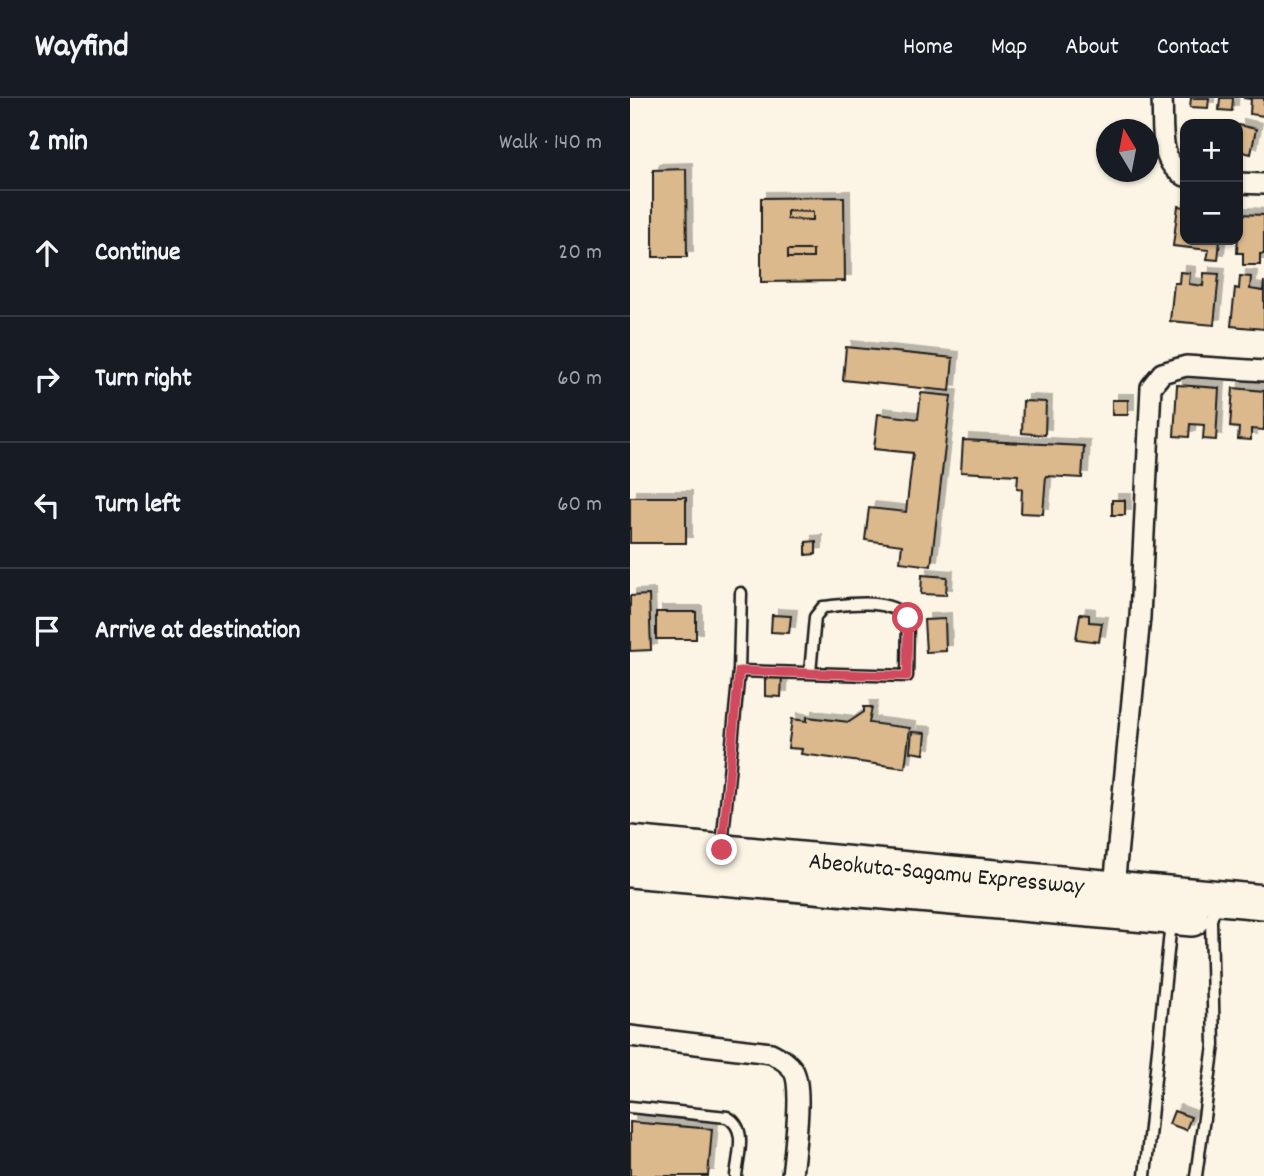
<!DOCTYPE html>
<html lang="en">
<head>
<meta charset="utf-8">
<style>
  :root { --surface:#171b24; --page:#242831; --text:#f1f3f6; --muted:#9ea1a6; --line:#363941 }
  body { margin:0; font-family:Dekko,sans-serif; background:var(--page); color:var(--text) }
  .controls { position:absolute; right:21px; top:21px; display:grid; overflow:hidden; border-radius:14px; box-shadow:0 2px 5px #0004 }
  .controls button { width:63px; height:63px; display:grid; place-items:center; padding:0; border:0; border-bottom:2px solid var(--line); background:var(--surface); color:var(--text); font:35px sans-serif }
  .compass { position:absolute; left:466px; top:21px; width:63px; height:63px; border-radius:50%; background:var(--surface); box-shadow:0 2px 5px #0004; rotate:350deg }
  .stop { position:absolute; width:21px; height:21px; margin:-16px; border:5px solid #d1495b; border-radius:50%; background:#fff }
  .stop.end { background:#d1495b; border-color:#fff; box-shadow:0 2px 7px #0008 }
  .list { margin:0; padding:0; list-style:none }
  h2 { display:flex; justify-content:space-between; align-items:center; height:91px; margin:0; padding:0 28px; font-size:30px }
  h2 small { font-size:23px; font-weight:400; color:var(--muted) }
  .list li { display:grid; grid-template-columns:46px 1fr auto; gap:21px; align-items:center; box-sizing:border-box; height:126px; padding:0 28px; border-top:2px solid var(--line) }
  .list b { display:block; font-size:26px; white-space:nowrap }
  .list em { font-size:23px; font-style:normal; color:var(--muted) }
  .icon { flex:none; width:38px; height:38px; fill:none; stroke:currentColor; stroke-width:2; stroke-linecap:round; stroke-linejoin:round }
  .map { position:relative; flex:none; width:634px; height:1078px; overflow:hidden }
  header { display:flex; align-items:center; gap:42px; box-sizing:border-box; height:98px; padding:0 35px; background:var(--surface); border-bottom:2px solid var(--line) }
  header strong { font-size:33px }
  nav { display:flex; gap:38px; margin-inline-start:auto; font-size:24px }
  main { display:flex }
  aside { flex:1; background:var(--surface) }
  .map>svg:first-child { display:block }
</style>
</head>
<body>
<header>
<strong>Wayfind</strong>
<nav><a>Home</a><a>Map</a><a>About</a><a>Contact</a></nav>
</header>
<main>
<aside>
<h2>2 min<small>Walk · 140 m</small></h2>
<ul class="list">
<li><svg class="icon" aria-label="ahead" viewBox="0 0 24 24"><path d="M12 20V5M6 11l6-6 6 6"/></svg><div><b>Continue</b></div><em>20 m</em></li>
<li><svg class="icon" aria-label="right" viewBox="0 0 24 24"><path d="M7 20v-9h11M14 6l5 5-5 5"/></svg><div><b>Turn right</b></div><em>60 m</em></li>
<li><svg class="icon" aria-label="left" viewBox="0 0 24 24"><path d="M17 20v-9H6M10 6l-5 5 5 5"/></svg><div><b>Turn left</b></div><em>60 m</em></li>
<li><svg class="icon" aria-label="arrive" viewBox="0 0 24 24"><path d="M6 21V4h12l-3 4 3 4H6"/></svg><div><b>Arrive at destination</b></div></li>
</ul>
</aside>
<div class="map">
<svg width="634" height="1078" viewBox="0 0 634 1078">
  <defs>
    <filter id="shadow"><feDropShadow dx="6" dy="-6" stdDeviation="0" flood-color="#0004"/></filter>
  </defs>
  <rect width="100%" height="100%" fill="#fcf5e5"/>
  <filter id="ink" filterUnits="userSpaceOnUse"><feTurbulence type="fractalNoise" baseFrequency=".0143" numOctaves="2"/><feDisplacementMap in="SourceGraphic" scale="14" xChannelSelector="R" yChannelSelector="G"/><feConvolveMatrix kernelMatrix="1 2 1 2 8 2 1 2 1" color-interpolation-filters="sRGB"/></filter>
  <g filter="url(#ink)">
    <g fill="#dbb98d" stroke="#1c1c1c" stroke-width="2" fill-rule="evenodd" filter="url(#shadow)">
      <polygon points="561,0 579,0 578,10 560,9"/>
      <polygon points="590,0 603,0 602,13 589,12"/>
      <polygon points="613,0 634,0 634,18 620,16 621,1"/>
      <polygon points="608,27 626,31 621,56 608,53"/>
      <polygon points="56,71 57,159 23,159 23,72"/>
      <path d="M214,99l1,84 -84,1v-84zM157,113l26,1v8l-26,-1zM158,152h25v8h-25z"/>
      <polygon points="548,108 555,109 555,142 590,142 588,162 577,161 579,152 543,148"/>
      <polygon points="157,113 183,114 183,122 157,121"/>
      <polygon points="609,116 634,117 634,156 630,156 630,167 613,167 613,155 607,155"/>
      <rect x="158" y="152" width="25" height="8"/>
      <polygon points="550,174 560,175 559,186 573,188 574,175 589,176 584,227 540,223 544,185 549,185"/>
      <polygon points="610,178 621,179 620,191 633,193 634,183 634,231 601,228 605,190 609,191"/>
      <polygon points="216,249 323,260 320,293 213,282"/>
      <polygon points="547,287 589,290 586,342 573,341 574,327 560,326 559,339 544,338"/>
      <polygon points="603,290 634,293 634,332 621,331 621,342 608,341 609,330 600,329"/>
      <polygon points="291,295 321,298 301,468 270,464 272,447 235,442 239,410 276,414 283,355 244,351 248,316 288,321"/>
      <rect x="482" y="302" width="16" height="15"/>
      <polygon points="393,303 416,304 415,337 392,335"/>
      <polygon points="333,342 454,348 452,380 416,378 413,416 391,415 392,391 387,390 388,377 331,374"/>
      <rect x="0" y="399" width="56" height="46"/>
      <rect x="482" y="402" width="13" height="15"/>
      <polygon points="186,443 186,456 176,457 176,444"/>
      <polygon points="292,477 317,479 316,497 291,496"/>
      <polygon points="19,497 21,552 0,553 0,498"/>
      <rect x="26" y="514" width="40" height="27"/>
      <polygon points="450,516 459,517 459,524 472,525 469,544 446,541"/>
      <polygon points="142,517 161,518 159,535 141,534"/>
      <polygon points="315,521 316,553 296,554 294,522"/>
      <polygon points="135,577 152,577 151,599 135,598"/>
      <polygon points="234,609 242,609 239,625 280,630 275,670 171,656 172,651 158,650 162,621 177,623 177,619 219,624 234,614"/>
      <polygon points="282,634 296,635 294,656 280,654"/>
      <polygon points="544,1013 561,1019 556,1032 539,1026"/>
      <polygon points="0,1024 82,1031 78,1078 0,1078"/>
    </g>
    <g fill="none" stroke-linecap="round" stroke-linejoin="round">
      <defs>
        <g id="service">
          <polyline points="109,573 111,495"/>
          <path d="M92,748l17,-175 168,5 1,-58c-22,-21 -57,-14 -85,-11l-8,10 -5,56"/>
          <path d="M0,1009l97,10c21,11 11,38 9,59"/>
          <polyline points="515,1078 541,824"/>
          <polyline points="566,1078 584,947 581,822 587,804"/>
        </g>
        <g id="minor">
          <path d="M532,0c2,28 -5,64 23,78"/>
          <polyline points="608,85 634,86"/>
          <polyline points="484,789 510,519 521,289 532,275 556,268 634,273"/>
          <path d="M0,938l141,17c9,5 17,9 22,17 11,17 1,83 -1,106"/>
        </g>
        <g id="trunk">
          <path id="s1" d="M0,745l634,59"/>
          <polyline points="0,772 562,821"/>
        </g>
      </defs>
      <use href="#service" stroke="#1c1c1c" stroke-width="15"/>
      <use href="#minor" stroke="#1c1c1c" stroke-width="24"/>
      <use href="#trunk" stroke="#1c1c1c" stroke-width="38"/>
      <use href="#service" stroke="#fcf5e5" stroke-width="10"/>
      <use href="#minor" stroke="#fcf5e5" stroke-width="19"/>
      <use href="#trunk" stroke="#fcf5e5" stroke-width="33"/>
    </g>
  </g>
  <g fill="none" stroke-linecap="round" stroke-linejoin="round" filter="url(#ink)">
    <polyline stroke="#d1495b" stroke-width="9" points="92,752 109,573 277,578 278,520"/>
  </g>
  <g text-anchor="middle" stroke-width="6" stroke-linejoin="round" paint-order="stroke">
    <g font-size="24" fill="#1c1c1c" stroke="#fcf5e5">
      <text dy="8" stroke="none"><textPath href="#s1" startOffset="318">Abeokuta-Sagamu Expressway</textPath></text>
    </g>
  </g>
</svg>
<div class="controls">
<button>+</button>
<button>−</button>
</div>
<svg class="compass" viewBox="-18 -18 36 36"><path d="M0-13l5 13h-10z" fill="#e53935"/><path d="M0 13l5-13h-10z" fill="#9ea1a6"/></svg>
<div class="stop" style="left:278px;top:520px"></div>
<div class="stop end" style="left:92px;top:752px"></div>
</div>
</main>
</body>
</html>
